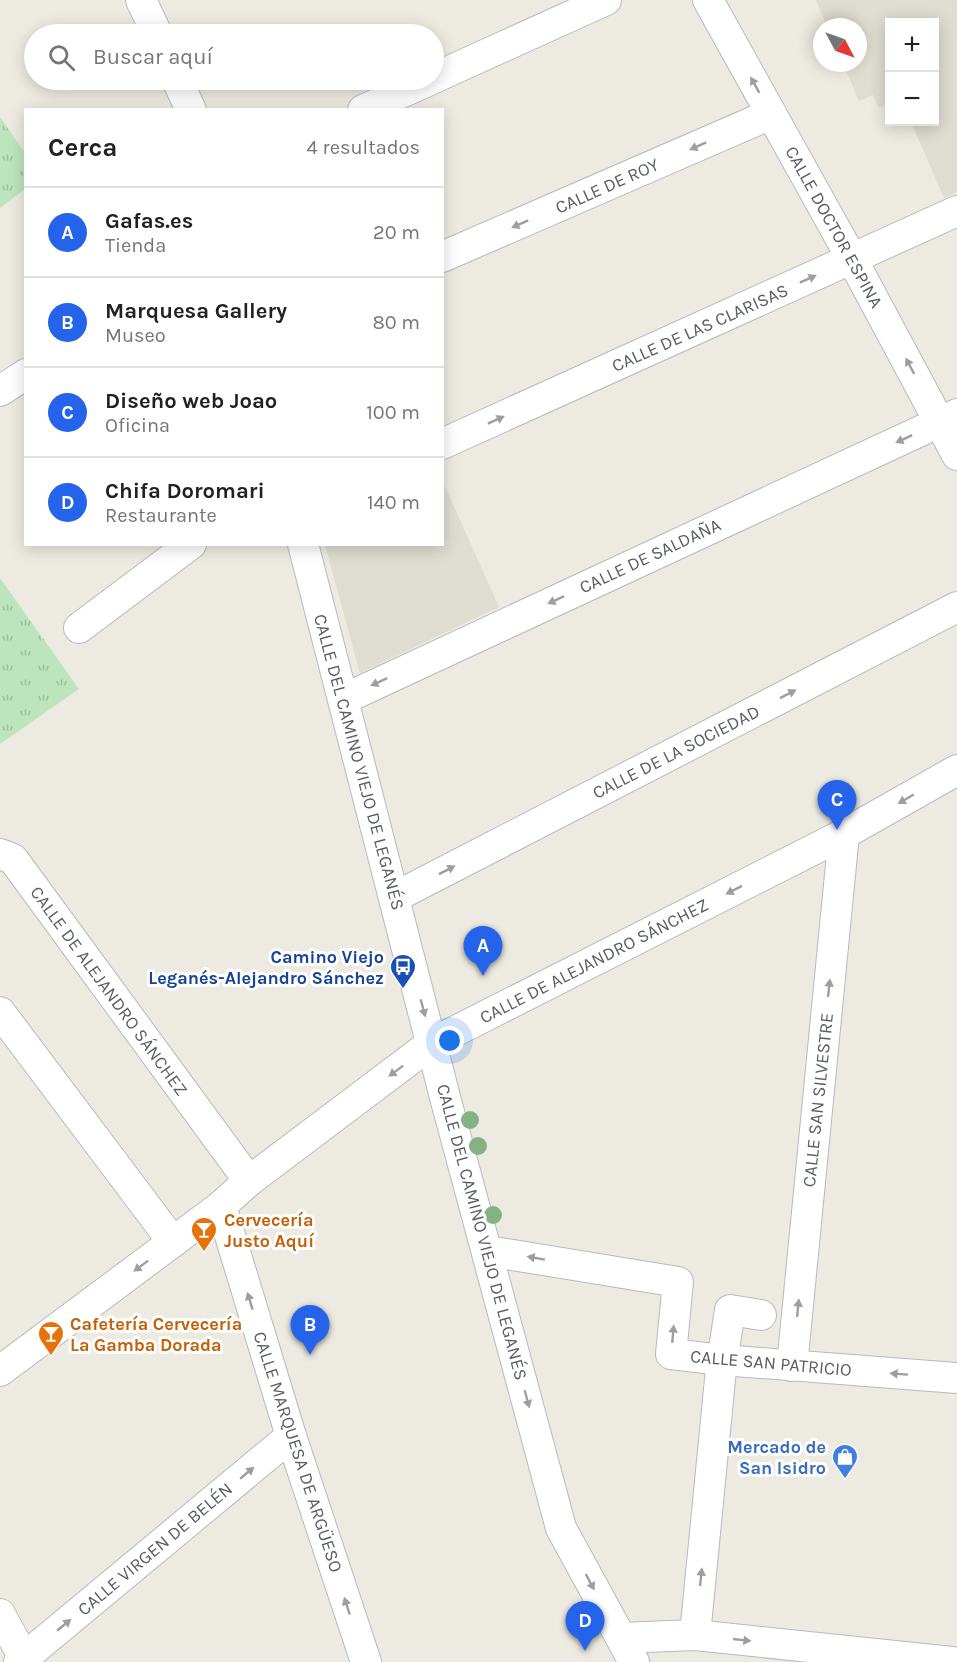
<!DOCTYPE html>
<html lang="es">
<head>
<meta charset="utf-8">
<style>
  :root { --surface:#fff; --page:#f2f2f2; --text:#202124; --muted:#757577; --line:#e0e0e0; --accent:#2563eb }
  body { margin:0; font-family:Karla,sans-serif; background:var(--page); color:var(--text) }
  .controls { position:absolute; right:18px; top:18px; display:grid; overflow:hidden; border-radius:0px; box-shadow:0 3px 15px #0003 }
  .controls button { width:54px; height:54px; display:grid; place-items:center; padding:0; border:0; border-bottom:2px solid var(--line); background:var(--surface); color:var(--text); font:30px sans-serif }
  .compass { position:absolute; left:813px; top:18px; width:54px; height:54px; border-radius:50%; background:var(--surface); box-shadow:0 3px 15px #0003; rotate:131deg }
  .you { position:absolute; left:450px; top:1041px; width:21px; height:21px; margin:-15px; border:4px solid #fff; border-radius:50%; background:#1a73e8; box-shadow:0 0 0 9px #1a73e833 }
  .badge { display:grid; place-items:center; width:39px; height:39px; border-radius:50%; background:var(--accent); color:#fff; font-size:20px; font-weight:700 }
  .pin { position:absolute; translate:-50% -50px; filter:drop-shadow(0 2px 3px #0008) }
  .pin::after { content:''; position:absolute; top:32px; width:21px; height:18px; background:inherit; clip-path:polygon(0 0,100% 0,50% 100%) }
  .list { margin:0; padding:0; list-style:none }
  h2 { display:flex; justify-content:space-between; align-items:center; height:78px; margin:0; padding:0 24px; font-size:26px }
  h2 small { font-size:20px; font-weight:400; color:var(--muted) }
  .list li { display:grid; grid-template-columns:39px 1fr auto; gap:18px; align-items:center; box-sizing:border-box; height:90px; padding:0 24px; border-top:2px solid var(--line) }
  .list b { display:block; font-size:22px; white-space:nowrap }
  .list p { margin:0; font-size:20px; white-space:nowrap; color:var(--muted) }
  .list em { font-size:20px; font-style:normal; color:var(--muted) }
  .icon { flex:none; width:33px; height:33px; fill:none; stroke:currentColor; stroke-width:2; stroke-linecap:round; stroke-linejoin:round }
  .map { position:relative; flex:none; width:957px; height:1662px; overflow:hidden }
  .search { position:absolute; background:var(--surface); box-shadow:0 3px 15px #0003; left:24px; top:24px; width:420px; height:66px; display:flex; align-items:center; gap:15px; box-sizing:border-box; padding:0 21px; border-radius:33px; color:var(--muted); font-size:22px }
  .panel { position:absolute; background:var(--surface); box-shadow:0 3px 15px #0003; left:24px; top:108px; width:420px; height:438px; border-radius:0px }
  .map>svg:first-child { display:block }
</style>
</head>
<body>
<div class="map">
<svg width="957" height="1662" viewBox="0 0 957 1662">
  <defs>
    <pattern id="park-tufts" width="24" height="20" patternUnits="userSpaceOnUse" patternTransform="scale(1.5)"><rect width="24" height="20" fill="#bde5bd"/><path d="M3 7l-1-3M5 7V3M7 7l1-3M15 17l-1-3M17 17v-4M19 17l1-3" fill="none" stroke="#9dbd9d"/></pattern>
  </defs>
  <rect width="100%" height="100%" fill="#edebe1"/>
  <g fill="#dfdcd2">
    <polygon points="816,0 957,0 957,192 944,198 911,122 934,122 934,22 890,22 889,103 879,108 873,95 859,101 843,63 858,63 858,27 827,27"/>
    <polygon points="443,482 499,607 360,673 325,545 442,544"/>
  </g>
  <g fill="url(#park-tufts)">
    <polygon points="0,117 25,153 25,189 0,208"/>
    <polygon points="0,578 79,689 0,744"/>
  </g>
  <g fill="none" stroke-linecap="round" stroke-linejoin="round">
    <defs>
      <g id="minor">
        <polyline points="141,0 157,34"/>
        <polyline points="708,0 852,259 957,455"/>
        <polyline points="434,78 606,0"/>
        <polyline points="177,80 191,110"/>
        <polyline points="363,110 430,80"/>
        <polyline points="442,257 771,114"/>
        <polyline points="0,391 26,374"/>
        <polyline points="442,444 957,211"/>
        <polyline points="303,544 446,1101 561,1528 634,1662"/>
        <polyline points="79,628 191,544"/>
        <polyline points="344,699 957,414"/>
        <polyline points="0,854 13,859 249,1181"/>
        <polyline points="395,897 957,607"/>
        <polyline points="0,1012 173,1242"/>
        <polyline points="221,1206 291,1436 366,1662"/>
        <polyline points="488,1251 678,1282 671,1354 722,1360 957,1378"/>
        <polyline points="792,1366 844,834"/>
        <polyline points="0,1371 221,1206 249,1181 432,1043 844,834 957,770"/>
        <polyline points="0,1614 26,1662"/>
        <polyline points="695,1635 721,1369 730,1310 761,1315"/>
        <polyline points="621,1638 695,1635 952,1662"/>
        <polyline points="19,1662 291,1436"/>
      </g>
    </defs>
    <use href="#minor" stroke="#b7b9be" stroke-width="32"/>
    <use href="#minor" stroke="#fff" stroke-width="30"/>
  </g>
  <g fill="#86b184">
    <circle cx="470" cy="1120" r="9"/>
    <circle cx="478" cy="1146" r="9"/>
    <circle cx="493" cy="1215" r="9"/>
  </g>
  <defs><path id="oneway-solid" d="M-6-.8H1V-3.2L6.5 0L1 3.2V.8H-6Z" transform="scale(1.5)"/></defs>
  <g fill="#9c9ea1">
    <use href="#oneway-solid" transform="translate(755 85) rotate(-119)"/>
    <use href="#oneway-solid" transform="translate(698 146) rotate(156)"/>
    <use href="#oneway-solid" transform="translate(520 224) rotate(156)"/>
    <use href="#oneway-solid" transform="translate(808 279) rotate(-24)"/>
    <use href="#oneway-solid" transform="translate(910 366) rotate(-118)"/>
    <use href="#oneway-solid" transform="translate(496 420) rotate(-24)"/>
    <use href="#oneway-solid" transform="translate(904 439) rotate(155)"/>
    <use href="#oneway-solid" transform="translate(556 600) rotate(155)"/>
    <use href="#oneway-solid" transform="translate(379 682) rotate(155)"/>
    <use href="#oneway-solid" transform="translate(788 694) rotate(-27)"/>
    <use href="#oneway-solid" transform="translate(906 799) rotate(150)"/>
    <use href="#oneway-solid" transform="translate(447 870) rotate(-27)"/>
    <use href="#oneway-solid" transform="translate(734 890) rotate(153)"/>
    <use href="#oneway-solid" transform="translate(829 988) rotate(-84)"/>
    <use href="#oneway-solid" transform="translate(423 1008) rotate(75)"/>
    <use href="#oneway-solid" transform="translate(396 1071) rotate(143)"/>
    <use href="#oneway-solid" transform="translate(536 1258) rotate(-170)"/>
    <use href="#oneway-solid" transform="translate(141 1266) rotate(143)"/>
    <use href="#oneway-solid" transform="translate(250 1301) rotate(-107)"/>
    <use href="#oneway-solid" transform="translate(798 1308) rotate(-84)"/>
    <use href="#oneway-solid" transform="translate(673 1334) rotate(-85)"/>
    <use href="#oneway-solid" transform="translate(899 1374) rotate(-176)"/>
    <use href="#oneway-solid" transform="translate(527 1399) rotate(75)"/>
    <use href="#oneway-solid" transform="translate(247 1473) rotate(-40)"/>
    <use href="#oneway-solid" transform="translate(701 1577) rotate(-84)"/>
    <use href="#oneway-solid" transform="translate(590 1582) rotate(62)"/>
    <use href="#oneway-solid" transform="translate(347 1606) rotate(-108)"/>
    <use href="#oneway-solid" transform="translate(64 1625) rotate(-40)"/>
    <use href="#oneway-solid" transform="translate(742 1640) rotate(6)"/>
  </g>
  <defs>
    <symbol id="bus-pin" viewBox="-11 -11 22 30"><path d="M0 17L-7.5 6A9.5 9.5 0 1 1 7.5 6Z" fill="#1a4fb4" stroke="#fff"/><path d="M-5-6H5V4H4V6H2V4H-2V6H-4V4H-5ZM-3.5-4V0h7V-4ZM-3.5 1.2v1.5H-2V1.2ZM2 1.2v1.5H3.5V1.2Z" fill="#fff"/></symbol>
    <symbol id="bar-pin" viewBox="-11 -11 22 30"><path d="M0 17L-7.5 6A9.5 9.5 0 1 1 7.5 6Z" fill="#e8710a" stroke="#fff"/><path d="M-6-5H6L.8 .8V4.5H3.5V6h-7V4.5H-.8V.8Z" fill="#fff"/></symbol>
    <symbol id="shop-pin" viewBox="-11 -11 22 30"><path d="M0 17L-7.5 6A9.5 9.5 0 1 1 7.5 6Z" fill="#3f7fe0" stroke="#fff"/><path d="M-5-2.5h2.3a2.7 3.5 0 0 1 5.4 0H5L5.5 6h-11ZM-1.5-2.5h3a1.5 2.3 0 0 0-3 0Z" fill="#fff"/></symbol>
  </defs>
  <g fill-rule="evenodd">
    <use href="#bus-pin" x="388" y="952" width="30" height="40"/>
    <use href="#bar-pin" x="189" y="1215" width="30" height="40"/>
    <use href="#bar-pin" x="36" y="1319" width="30" height="40"/>
    <use href="#shop-pin" x="830" y="1442" width="30" height="40"/>
  </g>
  <g text-anchor="middle" stroke-width="6" stroke-linejoin="round" paint-order="stroke">
    <g font-size="18" fill="#5a5e62" stroke="#fff">
      <text transform="translate(607 186) rotate(-24)" y="6">CALLE DE ROY</text>
      <text transform="translate(834 227) rotate(61)" y="6">CALLE DOCTOR ESPINA</text>
      <text transform="translate(700 328) rotate(-24)" y="6">CALLE DE LAS CLARISAS</text>
      <text transform="translate(650 556) rotate(-25)" y="6">CALLE DE SALDAÑA</text>
      <text transform="translate(676 752) rotate(-27)" y="6">CALLE DE LA SOCIEDAD</text>
      <text transform="translate(359 762) rotate(75)" y="6">CALLE DEL CAMINO VIEJO DE LEGANÉS</text>
      <text transform="translate(594 961) rotate(-27)" y="6">CALLE DE ALEJANDRO SÁNCHEZ</text>
      <text transform="translate(109 991) rotate(54)" y="6">CALLE DE ALEJANDRO SÁNCHEZ</text>
      <text transform="translate(818 1100) rotate(-84)" y="6">CALLE SAN SILVESTRE</text>
      <text transform="translate(482 1232) rotate(75)" y="6">CALLE DEL CAMINO VIEJO DE LEGANÉS</text>
      <text transform="translate(771 1363) rotate(5)" y="6">CALLE SAN PATRICIO</text>
      <text transform="translate(298 1452) rotate(72)" y="6">CALLE MARQUESA DE ARGÜESO</text>
      <text transform="translate(155 1549) rotate(-40)" y="6">CALLE VIRGEN DE BELÉN</text>
    </g>
    <g font-size="18" font-weight="bold" fill="#164399" stroke="#fff" text-anchor="end">
      <text x="384" y="963">Camino Viejo<tspan x="384" dy="21">Leganés-Alejandro Sánchez</tspan></text>
    </g>
    <g font-size="18" font-weight="bold" fill="#c56008" stroke="#fff" text-anchor="start">
      <text x="224" y="1226">Cervecería<tspan x="224" dy="21">Justo Aquí</tspan></text>
      <text x="70" y="1330">Cafetería Cervecería<tspan x="70" dy="21">La Gamba Dorada</tspan></text>
    </g>
    <g font-size="18" font-weight="bold" fill="#366cbe" stroke="#fff" text-anchor="end">
      <text x="826" y="1453">Mercado de<tspan x="826" dy="21">San Isidro</tspan></text>
    </g>
  </g>
</svg>
<div class="controls">
<button>+</button>
<button>−</button>
</div>
<svg class="compass" viewBox="-18 -18 36 36"><path d="M0-13l5 13h-10z" fill="#e53935"/><path d="M0 13l5-13h-10z" fill="#757577"/></svg>
<div class="you"></div>
<div class="pin badge" style="left:483px;top:976px">A</div>
<div class="pin badge" style="left:310px;top:1355px">B</div>
<div class="pin badge" style="left:837px;top:830px">C</div>
<div class="pin badge" style="left:585px;top:1651px">D</div>
<div class="search"><svg class="icon" aria-label="search" viewBox="0 0 24 24"><circle cx="10" cy="10" r="6"/><path d="M15 15l6 6"/></svg>Buscar aquí</div>
<section class="panel">
<h2>Cerca<small>4 resultados</small></h2>
<ul class="list">
<li><span class="badge">A</span><div><b>Gafas.es</b><p>Tienda</p></div><em>20 m</em></li>
<li><span class="badge">B</span><div><b>Marquesa Gallery</b><p>Museo</p></div><em>80 m</em></li>
<li><span class="badge">C</span><div><b>Diseño web Joao</b><p>Oficina</p></div><em>100 m</em></li>
<li><span class="badge">D</span><div><b>Chifa Doromari</b><p>Restaurante</p></div><em>140 m</em></li>
</ul>
</section>
</div>
</body>
</html>
